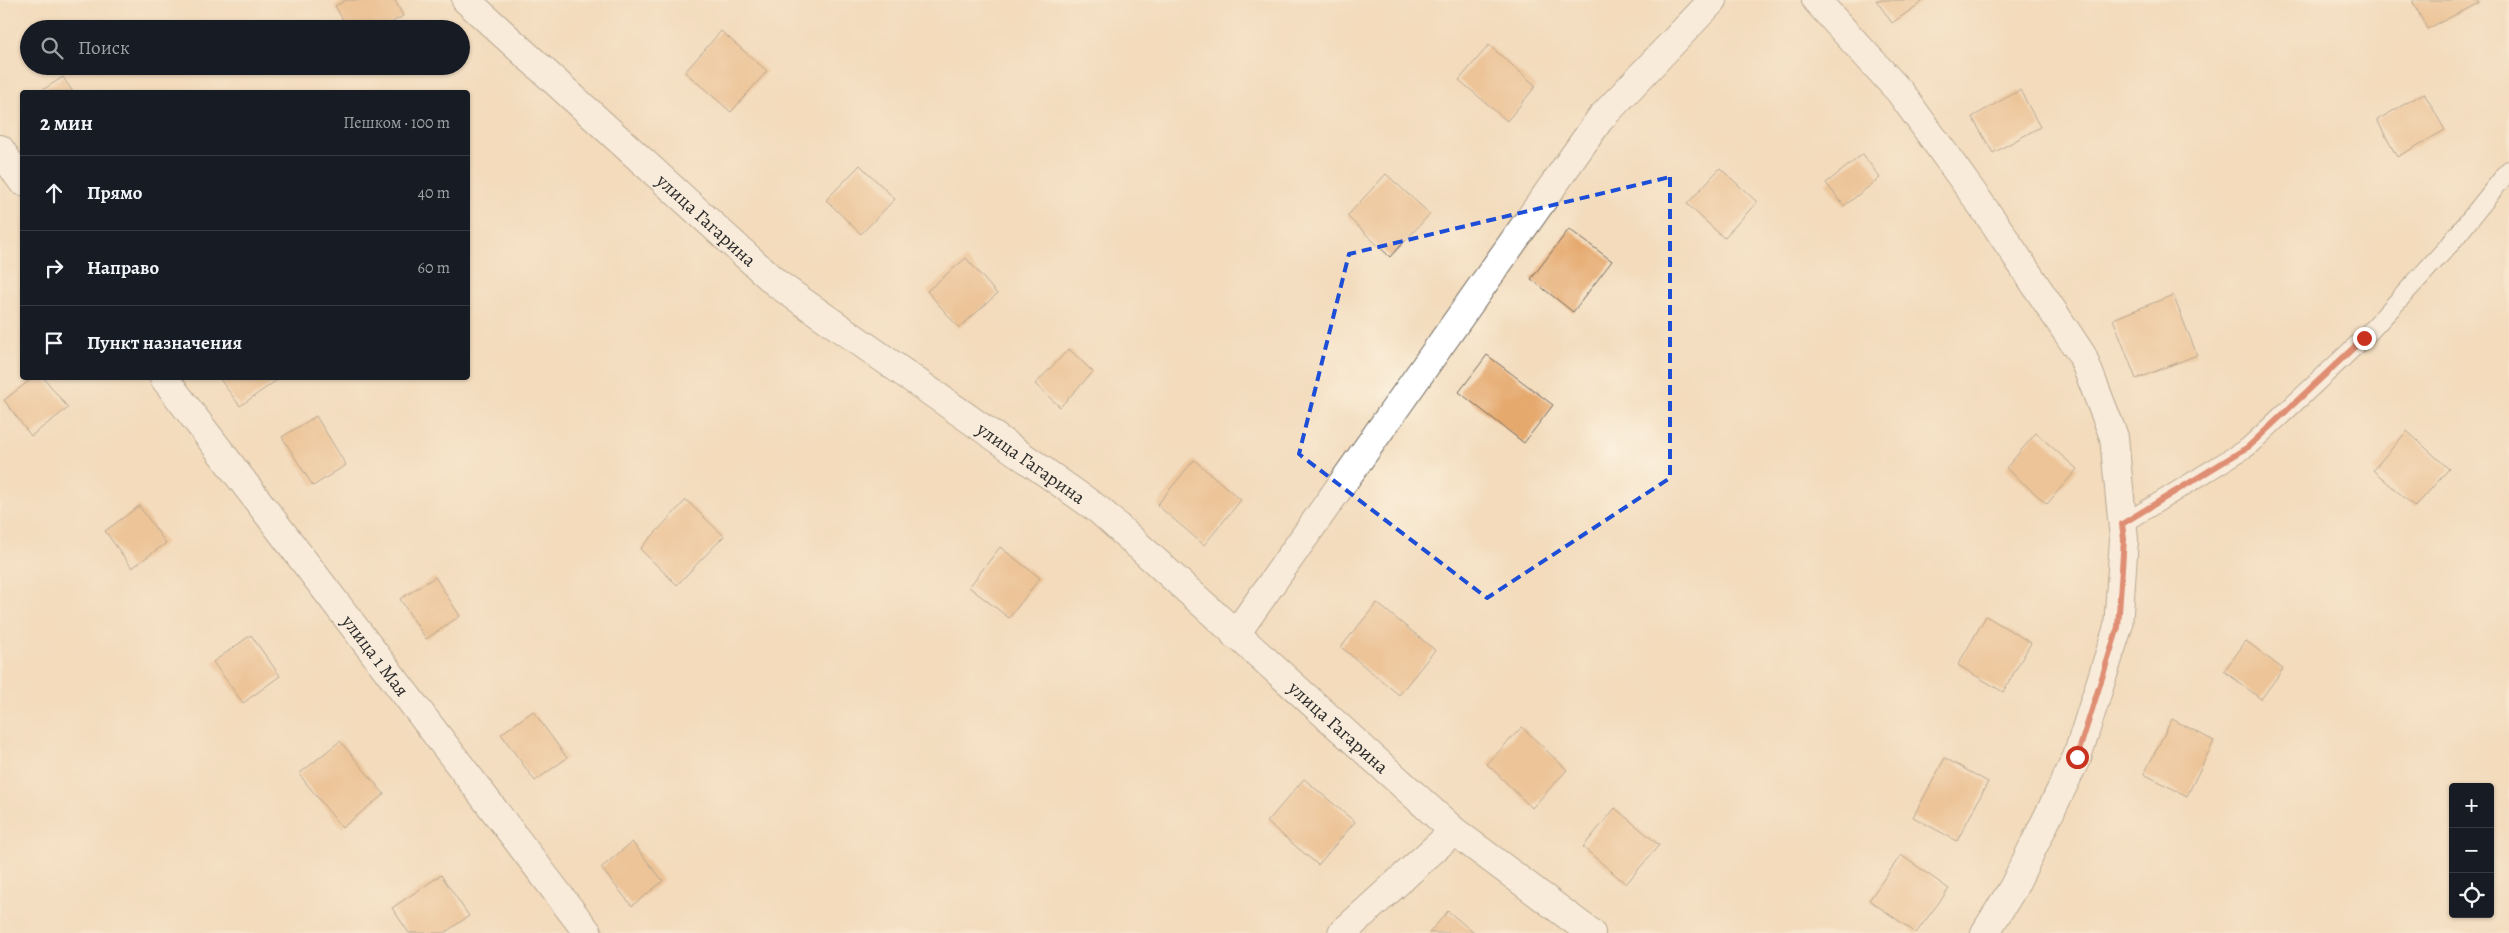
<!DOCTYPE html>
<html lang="ru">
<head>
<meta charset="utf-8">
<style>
  :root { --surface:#171b24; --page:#242831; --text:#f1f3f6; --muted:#9ea1a6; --line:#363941 }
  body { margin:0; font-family:Alegreya,serif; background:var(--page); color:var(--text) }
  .controls { position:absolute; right:15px; bottom:15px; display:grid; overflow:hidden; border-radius:5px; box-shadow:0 1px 4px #0004 }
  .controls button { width:45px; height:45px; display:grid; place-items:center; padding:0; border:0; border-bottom:1px solid var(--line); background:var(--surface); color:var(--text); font:25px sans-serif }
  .stop { position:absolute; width:15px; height:15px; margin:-11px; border:4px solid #c8321e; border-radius:50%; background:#fff }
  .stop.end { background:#c8321e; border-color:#fff; box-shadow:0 1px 5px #0008 }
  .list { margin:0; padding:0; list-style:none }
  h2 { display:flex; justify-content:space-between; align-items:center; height:65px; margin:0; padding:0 20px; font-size:21px }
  h2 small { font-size:16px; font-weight:400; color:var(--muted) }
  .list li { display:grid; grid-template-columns:32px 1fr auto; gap:15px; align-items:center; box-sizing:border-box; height:75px; padding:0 20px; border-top:1px solid var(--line) }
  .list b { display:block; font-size:19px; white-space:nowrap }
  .list em { font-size:16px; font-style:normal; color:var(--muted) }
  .icon { flex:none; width:28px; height:28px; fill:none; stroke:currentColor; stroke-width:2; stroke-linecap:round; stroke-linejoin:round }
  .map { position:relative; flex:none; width:2509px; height:933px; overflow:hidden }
  .search { position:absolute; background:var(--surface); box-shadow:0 1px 4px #0004; left:20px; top:20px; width:450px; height:55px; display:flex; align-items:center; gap:12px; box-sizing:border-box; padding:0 18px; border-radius:28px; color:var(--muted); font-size:19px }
  .panel { position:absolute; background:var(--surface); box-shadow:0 1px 4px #0004; left:20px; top:90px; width:450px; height:290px; border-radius:5px }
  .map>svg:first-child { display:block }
</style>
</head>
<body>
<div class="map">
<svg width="2509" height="933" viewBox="0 0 2509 933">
  <rect width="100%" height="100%" fill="#fcf5e5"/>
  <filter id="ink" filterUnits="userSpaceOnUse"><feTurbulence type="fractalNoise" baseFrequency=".02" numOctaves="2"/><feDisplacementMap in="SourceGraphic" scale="10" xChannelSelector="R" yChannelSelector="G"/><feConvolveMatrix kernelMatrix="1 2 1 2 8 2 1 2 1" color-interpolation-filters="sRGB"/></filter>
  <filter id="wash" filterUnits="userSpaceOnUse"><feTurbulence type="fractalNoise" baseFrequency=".0096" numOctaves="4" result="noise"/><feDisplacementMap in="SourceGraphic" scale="20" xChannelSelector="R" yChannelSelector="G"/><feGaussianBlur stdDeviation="1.12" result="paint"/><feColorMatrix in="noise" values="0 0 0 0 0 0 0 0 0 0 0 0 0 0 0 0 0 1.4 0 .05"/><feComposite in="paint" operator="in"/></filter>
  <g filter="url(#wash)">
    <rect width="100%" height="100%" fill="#f3dbbc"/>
    <g id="blocks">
      <g fill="#e5a86d">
        <polygon points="346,0 395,0 403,16 380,29 348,29 335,6"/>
        <polygon points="1876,0 1925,0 1892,23"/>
        <polygon points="2412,0 2477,0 2479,3 2427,29"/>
        <polygon points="721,31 767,71 731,112 685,72"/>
        <polygon points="1489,45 1536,86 1507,121 1459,80"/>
        <polygon points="63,77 73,92 39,92"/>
        <polygon points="2020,90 2040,127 1993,153 1972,117"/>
        <polygon points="2424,93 2445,130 2397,157 2377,120"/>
        <polygon points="1863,154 1880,178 1844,206 1826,183"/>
        <polygon points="860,165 895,199 861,234 826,200"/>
        <polygon points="1720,168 1757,202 1724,238 1687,204"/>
        <polygon points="1386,174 1430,214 1390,257 1347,216"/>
        <polygon points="1569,229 1612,261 1573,312 1531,279"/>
        <polygon points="966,258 997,294 959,328 927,291"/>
        <polygon points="2173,295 2197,355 2136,379 2113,319"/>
        <polygon points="1069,349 1093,372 1060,407 1035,384"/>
        <polygon points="1487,355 1553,405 1524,443 1459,392"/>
        <polygon points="33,378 44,378 68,408 31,436 4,400"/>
        <polygon points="219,378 280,378 240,406"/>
        <polygon points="316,416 346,465 313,486 282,437"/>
        <polygon points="2407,431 2449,469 2415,507 2373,470"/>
        <polygon points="2036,433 2077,469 2047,504 2006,468"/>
        <polygon points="1194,460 1241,500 1204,545 1157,505"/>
        <polygon points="686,500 724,536 677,585 640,549"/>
        <polygon points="139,506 166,543 132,568 105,531"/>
        <polygon points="1000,547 1040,578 1009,618 969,587"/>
        <polygon points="435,577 460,616 426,639 400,599"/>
        <polygon points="1377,603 1435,650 1399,695 1341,647"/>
        <polygon points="1986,616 2031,643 2003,692 1958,665"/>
        <polygon points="251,635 280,676 243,703 213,662"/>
        <polygon points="2246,641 2283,669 2261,699 2224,671"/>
        <polygon points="533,711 567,758 535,781 501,734"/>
        <polygon points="2172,719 2214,741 2187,796 2144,774"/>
        <polygon points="1522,727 1567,770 1532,808 1487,764"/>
        <polygon points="340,741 384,794 342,828 299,774"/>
        <polygon points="1945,758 1988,782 1957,841 1913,817"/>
        <polygon points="1304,779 1355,822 1318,865 1267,822"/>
        <polygon points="1615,808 1659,845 1626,884 1583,847"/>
        <polygon points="632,842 663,881 632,906 601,868"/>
        <polygon points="1901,855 1949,889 1916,933 1869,900"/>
        <polygon points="441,875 469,916 444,933 409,933 392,908"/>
        <polygon points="1448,911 1474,933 1429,933"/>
      </g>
    </g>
  </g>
  <g filter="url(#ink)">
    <use href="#blocks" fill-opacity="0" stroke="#71695e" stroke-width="1"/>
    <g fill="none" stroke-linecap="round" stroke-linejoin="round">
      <defs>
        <polyline id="lane" points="2123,524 2248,447 2364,338 2451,243 2509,170"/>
        <g id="street">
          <path id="s1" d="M466,0l310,283 323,227 355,321 137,102"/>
          <polyline points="1816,0 1900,92 1995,224 2082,355 2114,437 2124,539 2118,627 2077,757 2013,888 1985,933"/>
          <polyline points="0,149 22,181"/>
          <path id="s2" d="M164,378l424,555"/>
          <polyline points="1235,635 1600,119 1713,0"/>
          <polyline points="1342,933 1454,831"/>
        </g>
      </defs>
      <use href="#lane" stroke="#71695e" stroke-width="20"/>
      <use href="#street" stroke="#71695e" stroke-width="30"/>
      <use href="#lane" stroke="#fff" stroke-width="18"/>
      <use href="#street" stroke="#fff" stroke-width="28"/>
    </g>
  </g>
  <g fill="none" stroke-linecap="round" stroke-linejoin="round" filter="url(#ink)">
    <polyline stroke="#c8321e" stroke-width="6" points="2077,757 2118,627 2124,539 2122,524 2248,447 2364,338"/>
  </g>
  <path d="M0 0H2509V933H0ZM1670,177v301l-183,120 -188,-144 50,-200z" fill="#f3dbbc" fill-opacity=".55" fill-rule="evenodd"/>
  <path fill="none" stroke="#1d4ed8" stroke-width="4" stroke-dasharray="10 6" stroke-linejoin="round" d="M1670,177v301l-183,120 -188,-144 50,-200z"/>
  <g text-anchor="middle" stroke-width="4" stroke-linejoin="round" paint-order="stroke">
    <g font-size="19" fill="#2b2b2b" stroke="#fcf5e5">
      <text dy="7" stroke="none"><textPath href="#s1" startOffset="326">улица Гагарина</textPath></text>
      <text dy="7" stroke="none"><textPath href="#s1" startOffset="732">улица Гагарина</textPath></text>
      <text dy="7" stroke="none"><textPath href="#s2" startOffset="349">улица 1 Мая</textPath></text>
      <text dy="7" stroke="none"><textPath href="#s1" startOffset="1138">улица Гагарина</textPath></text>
    </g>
  </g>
</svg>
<div class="controls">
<button>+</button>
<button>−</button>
<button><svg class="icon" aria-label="locate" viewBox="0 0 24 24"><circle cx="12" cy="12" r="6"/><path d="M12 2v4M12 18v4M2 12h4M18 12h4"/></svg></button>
</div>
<div class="stop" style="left:2077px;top:757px"></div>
<div class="stop end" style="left:2364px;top:338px"></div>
<div class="search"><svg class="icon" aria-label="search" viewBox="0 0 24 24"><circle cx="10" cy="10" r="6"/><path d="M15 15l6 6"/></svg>Поиск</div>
<section class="panel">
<h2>2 мин<small>Пешком · 100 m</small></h2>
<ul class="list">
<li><svg class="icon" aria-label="ahead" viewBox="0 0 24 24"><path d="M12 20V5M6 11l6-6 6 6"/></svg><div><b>Прямо</b></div><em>40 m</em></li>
<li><svg class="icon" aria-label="right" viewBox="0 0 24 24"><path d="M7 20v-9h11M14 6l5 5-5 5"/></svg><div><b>Направо</b></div><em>60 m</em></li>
<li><svg class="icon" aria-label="arrive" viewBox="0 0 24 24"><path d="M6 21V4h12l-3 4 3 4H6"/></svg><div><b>Пункт назначения</b></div></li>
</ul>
</section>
</div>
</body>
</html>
